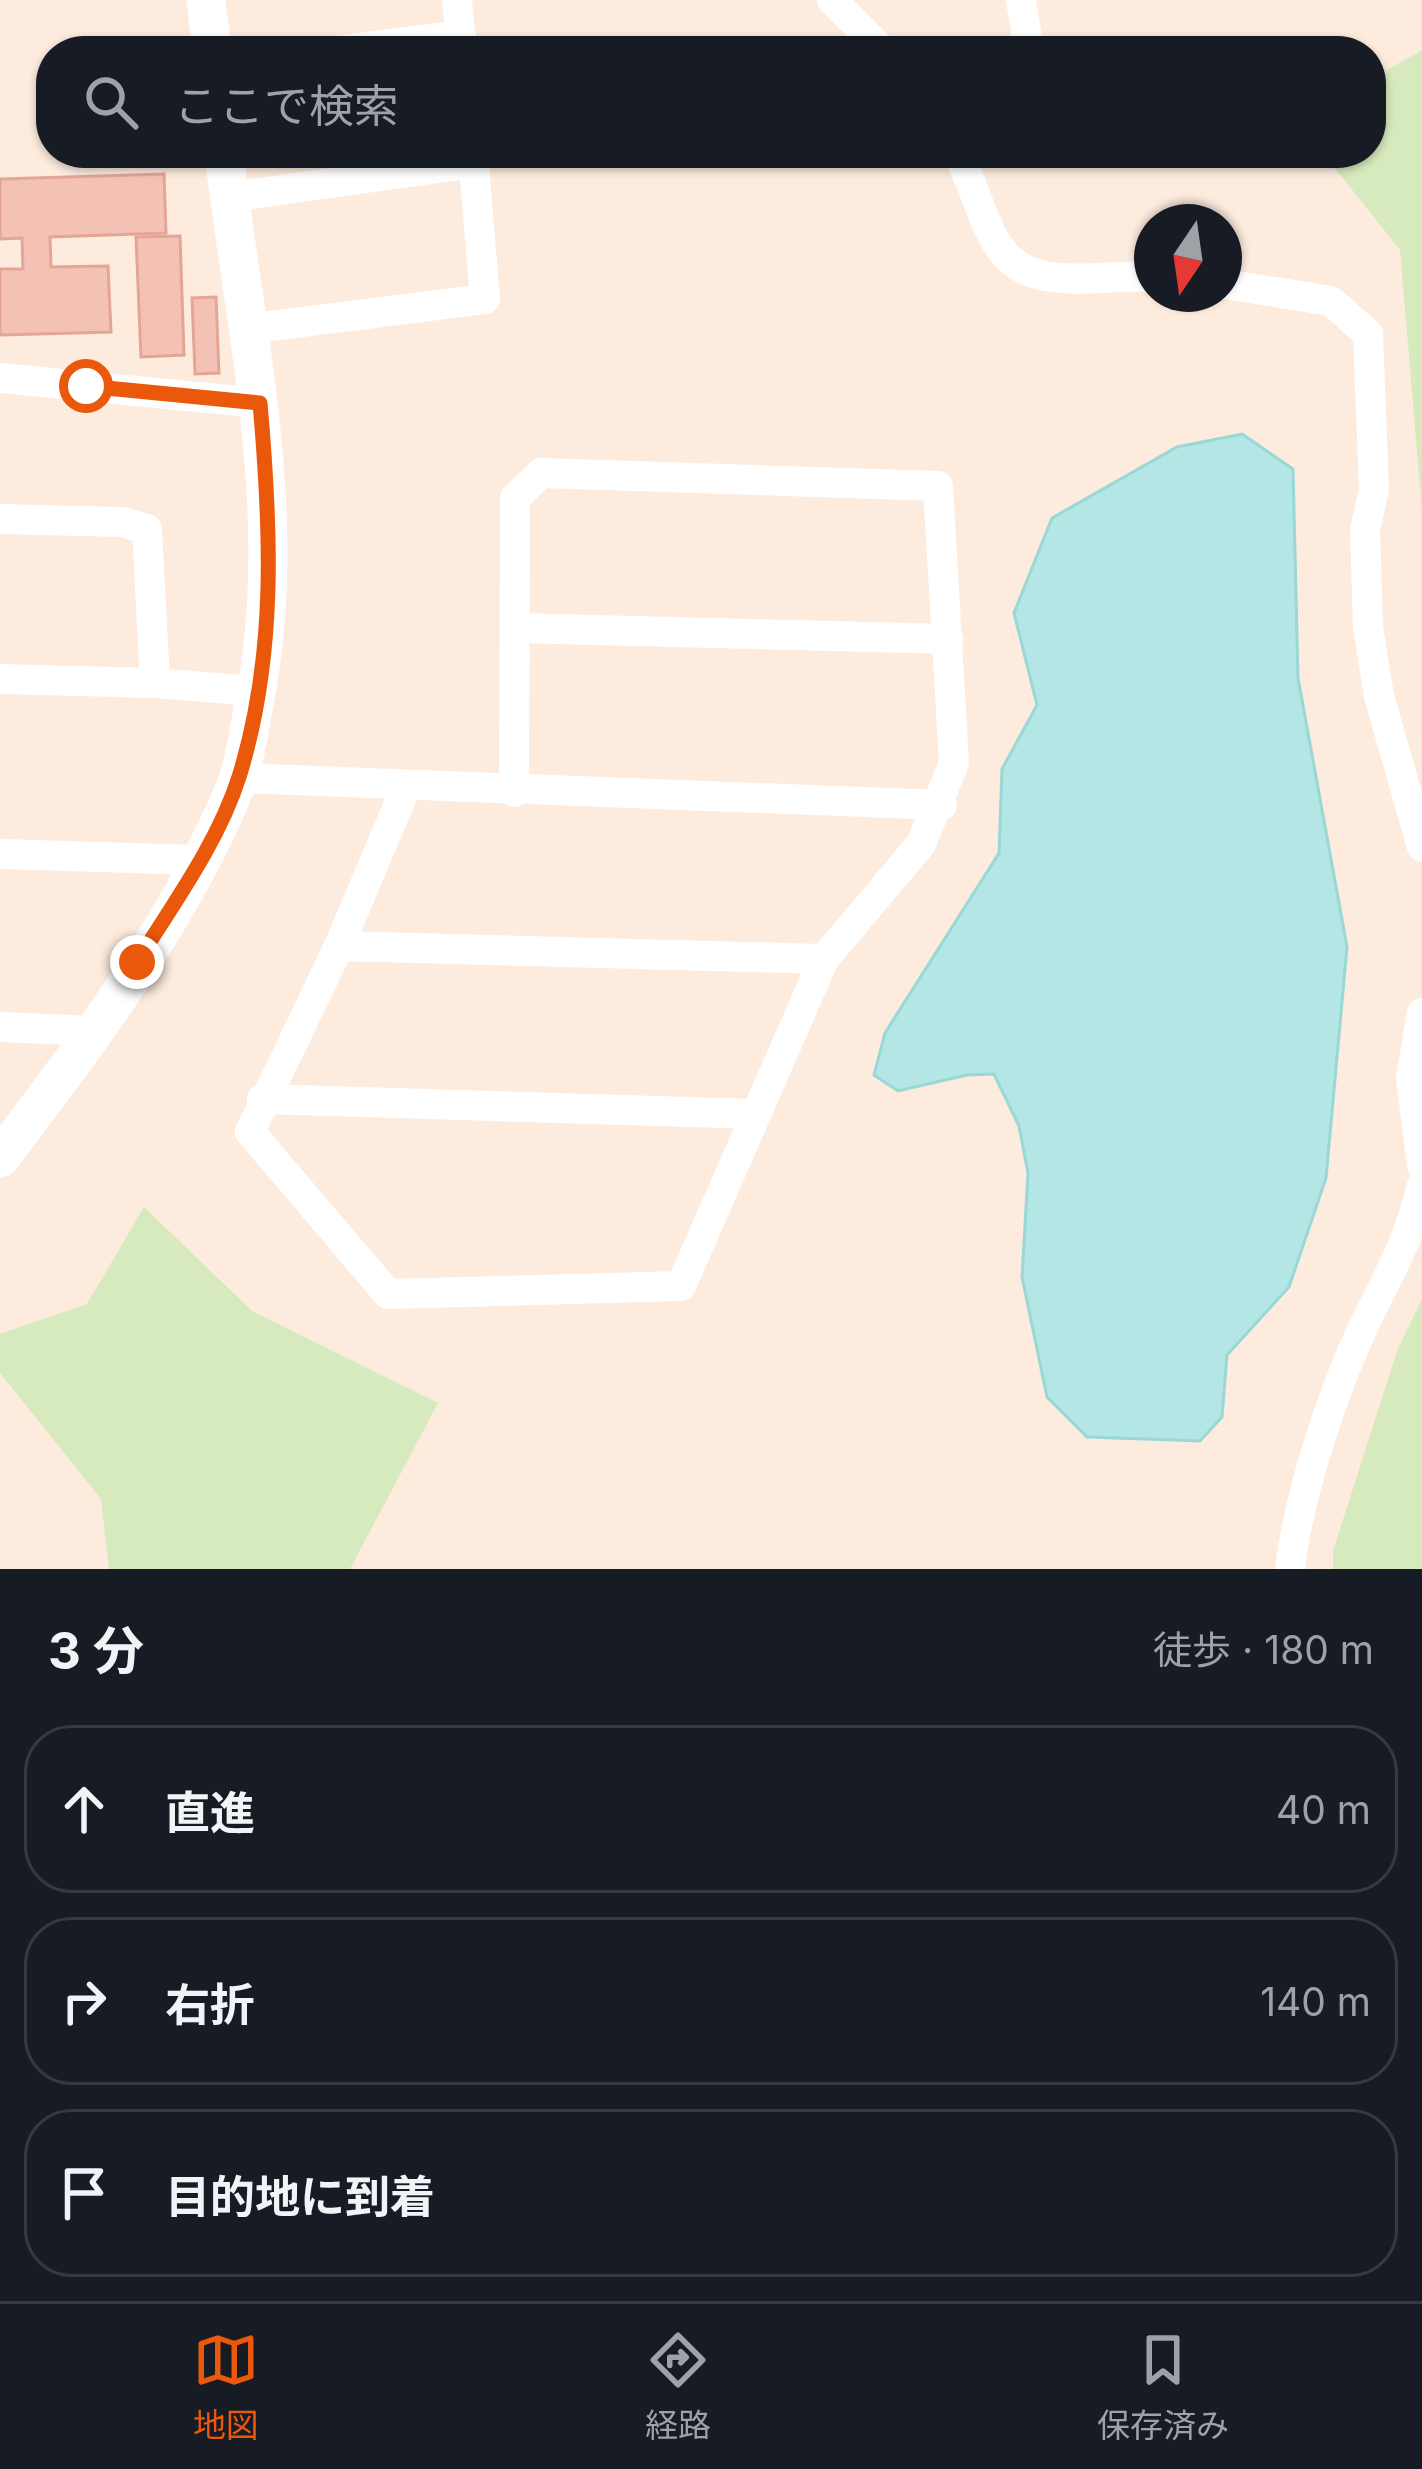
<!DOCTYPE html>
<html lang="ja">
<head>
<meta charset="utf-8">
<style>
  :root { --surface:#171b24; --page:#20242c; --text:#f1f3f6; --muted:#9ea1a6; --line:#363941; --accent:#ea580c }
  body { margin:0; font-family:Inter,"Noto Sans JP",sans-serif; background:var(--page); color:var(--text) }
  .compass { position:absolute; left:1134px; top:204px; width:108px; height:108px; border-radius:50%; background:var(--surface); box-shadow:0 3px 9px #0004; rotate:193deg }
  .stop { position:absolute; width:36px; height:36px; margin:-27px; border:9px solid #ea580c; border-radius:50%; background:#fff }
  .stop.end { background:#ea580c; border-color:#fff; box-shadow:0 3px 12px #0008 }
  .list { margin:0; padding:0; list-style:none }
  h2 { display:flex; justify-content:space-between; align-items:center; height:156px; margin:0; padding:0 48px; font-size:51px }
  h2 small { font-size:39px; font-weight:400; color:var(--muted) }
  .list li { display:grid; grid-template-columns:78px 1fr auto; gap:36px; align-items:center; box-sizing:border-box; height:168px; margin:0 24px 24px; padding:0 24px; border:3px solid var(--line); border-radius:48px }
  .list b { display:block; font-size:45px; white-space:nowrap }
  .list em { font-size:39px; font-style:normal; color:var(--muted) }
  .icon { flex:none; width:66px; height:66px; fill:none; stroke:currentColor; stroke-width:2; stroke-linecap:round; stroke-linejoin:round }
  .map { position:relative; flex:none; width:1422px; height:1569px; overflow:hidden }
  .search { position:absolute; background:var(--surface); box-shadow:0 3px 9px #0004; left:36px; right:36px; top:36px; height:132px; display:flex; align-items:center; gap:30px; box-sizing:border-box; padding:0 42px; border-radius:48px; color:var(--muted); font-size:45px }
  .sheet { height:732px; background:var(--surface) }
  nav { display:flex; justify-content:space-around; align-items:center; box-sizing:border-box; height:168px; border-top:3px solid var(--line); background:var(--surface); font-size:33px; color:var(--muted) }
  nav a { display:grid; justify-items:center; gap:6px }
  nav .on { color:var(--accent) }
  .map>svg:first-child { display:block }
</style>
</head>
<body>
<div class="map">
<svg width="1422" height="1569" viewBox="0 0 1422 1569">
  <rect width="100%" height="100%" fill="#fdebde"/>
  <g fill="#d7eabd">
    <polygon points="1422,50 1422,510 1400,250 1323,153 1371,153 1371,79"/>
    <polygon points="144,1207 252,1311 438,1403 350,1569 109,1569 101,1499 0,1373 0,1334 87,1304"/>
    <polygon points="1422,1299 1422,1569 1333,1569 1333,1551 1397,1351"/>
  </g>
  <polygon fill="#b3e6e4" stroke="#99d8d6" stroke-width="3" points="1242,434 1293,469 1298,678 1347,947 1326,1178 1289,1287 1227,1355 1222,1417 1200,1441 1087,1437 1047,1397 1022,1277 1028,1173 1019,1126 994,1074 967,1075 898,1091 874,1075 885,1033 999,853 1002,769 1037,705 1014,613 1052,518 1177,447"/>
  <g fill="#f3c2b5" stroke="#e5a595" stroke-width="3">
    <polygon points="164,174 166,233 50,237 51,267 108,266 111,332 0,335 0,269 23,269 22,238 0,239 0,179"/>
    <polygon points="180,236 184,355 141,357 136,237"/>
    <polygon points="216,297 219,373 195,374 192,298"/>
  </g>
  <g fill="none" stroke-linecap="round" stroke-linejoin="round">
    <g stroke="#fff" stroke-width="30">
      <polyline points="457,0 462,51"/>
      <polyline points="832,0 883,51"/>
      <polyline points="1021,0 1029,51"/>
      <polyline points="336,51 461,35"/>
      <path d="M957,153c17,29 24,68 43,95 32,47 104,25 152,29"/>
      <polyline points="229,197 474,163"/>
      <polyline points="1224,284 1331,301 1368,334 1374,490 1365,530 1368,627 1379,696 1422,847"/>
      <polyline points="247,329 485,299 473,153"/>
      <polyline points="0,378 260,403"/>
      <polyline points="0,519 122,522 147,529 155,683 256,691"/>
      <polyline points="516,628 948,639"/>
      <polyline points="0,679 155,683"/>
      <polyline points="239,778 942,805"/>
      <polyline points="406,787 339,946 250,1132 388,1294 681,1286 824,959 921,844 954,763 938,486 541,473 515,498 514,792"/>
      <polyline points="0,854 200,860"/>
      <polyline points="339,946 824,959"/>
      <polyline points="1422,1013 1411,1078 1422,1165"/>
      <polyline points="0,1027 96,1031"/>
      <polyline points="262,1099 755,1114"/>
      <path d="M1290,1569c9,-76 43,-179 76,-248 25,-51 43,-80 56,-136"/>
    </g>
    <g stroke="#fff" stroke-width="39">
      <polyline points="206,0 212,51"/>
      <path d="M0,1158c88,-116 182,-239 237,-375 9,-25 12,-54 17,-80 37,-185 -9,-366 -30,-550"/>
    </g>
  </g>
  <g fill="none" stroke-linecap="round" stroke-linejoin="round">
    <path stroke="#ea580c" stroke-width="15" d="M86,386l174,17c11,125 17,252 -21,374 -21,66 -66,127 -102,185"/>
  </g>
</svg>
<svg class="compass" viewBox="-18 -18 36 36"><path d="M0-13l5 13h-10z" fill="#e53935"/><path d="M0 13l5-13h-10z" fill="#9ea1a6"/></svg>
<div class="stop" style="left:86px;top:386px"></div>
<div class="stop end" style="left:137px;top:962px"></div>
<div class="search"><svg class="icon" aria-label="search" viewBox="0 0 24 24"><circle cx="10" cy="10" r="6"/><path d="M15 15l6 6"/></svg>ここで検索</div>
</div>
<section class="sheet">
<h2>3 分<small>徒歩 · 180 m</small></h2>
<ul class="list">
<li><svg class="icon" aria-label="ahead" viewBox="0 0 24 24"><path d="M12 20V5M6 11l6-6 6 6"/></svg><div><b>直進</b></div><em>40 m</em></li>
<li><svg class="icon" aria-label="right" viewBox="0 0 24 24"><path d="M7 20v-9h11M14 6l5 5-5 5"/></svg><div><b>右折</b></div><em>140 m</em></li>
<li><svg class="icon" aria-label="arrive" viewBox="0 0 24 24"><path d="M6 21V4h12l-3 4 3 4H6"/></svg><div><b>目的地に到着</b></div></li>
</ul>
</section>
<nav>
<a class="on"><svg class="icon" aria-label="map" viewBox="0 0 24 24"><path d="M3 6l6-2 6 2 6-2v14l-6 2-6-2-6 2zM9 4v14M15 6v14"/></svg>地図</a>
<a><svg class="icon" aria-label="directions" viewBox="0 0 24 24"><path d="M12 3l9 9-9 9-9-9zM9 14v-3h6M13 9l2 2-2 2"/></svg>経路</a>
<a><svg class="icon" aria-label="saved" viewBox="0 0 24 24"><path d="M7 4h10v16l-5-4-5 4z"/></svg>保存済み</a>
</nav>
</body>
</html>
